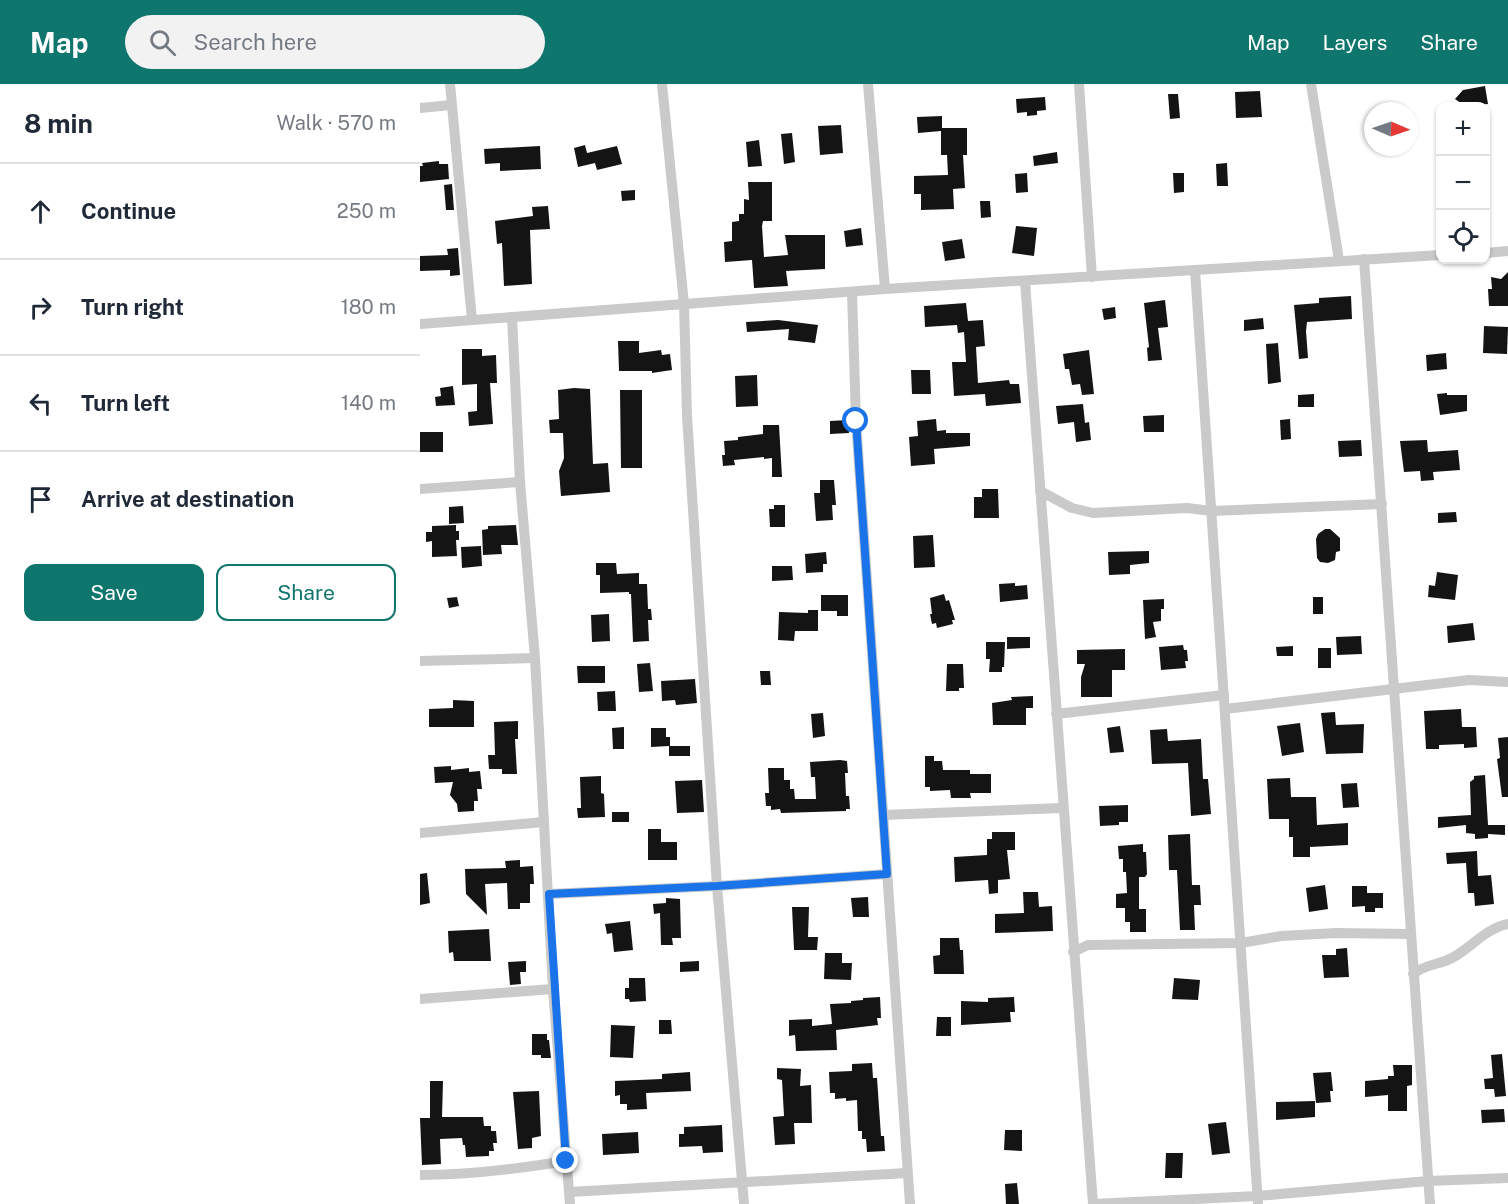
<!DOCTYPE html>
<html lang="en">
<head>
<meta charset="utf-8">
<style>
  :root { --surface:#fff; --page:#f2f2f3; --text:#1f2937; --muted:#747a83; --line:#e0e1e3; --accent:#0f766e }
  body { margin:0; font-family:"Public Sans",sans-serif; background:var(--page); color:var(--text) }
  .controls { position:absolute; right:18px; top:18px; display:grid; overflow:hidden; border-radius:12px; box-shadow:0 2px 4px #0004 }
  .controls button { width:54px; height:54px; display:grid; place-items:center; padding:0; border:0; border-bottom:2px solid var(--line); background:var(--surface); color:var(--text); font:30px sans-serif }
  .compass { position:absolute; left:944px; top:18px; width:54px; height:54px; border-radius:50%; background:var(--surface); box-shadow:0 2px 4px #0004; rotate:92deg }
  .stop { position:absolute; width:18px; height:18px; margin:-14px; border:4px solid #1a73e8; border-radius:50%; background:#fff }
  .stop.end { background:#1a73e8; border-color:#fff; box-shadow:0 2px 6px #0008 }
  .list { margin:0; padding:0; list-style:none }
  h2 { display:flex; justify-content:space-between; align-items:center; height:78px; margin:0; padding:0 24px; font-size:26px }
  h2 small { font-size:20px; font-weight:400; color:var(--muted) }
  .list li { display:grid; grid-template-columns:39px 1fr auto; gap:18px; align-items:center; box-sizing:border-box; height:96px; padding:0 24px; border-top:2px solid var(--line) }
  .list b { display:block; font-size:22px; white-space:nowrap }
  .list em { font-size:20px; font-style:normal; color:var(--muted) }
  .actions { display:flex; gap:12px; padding:18px 24px }
  .actions a { flex:1; padding:14px 0; border:2px solid var(--accent); border-radius:12px; text-align:center; font-size:21px; color:var(--accent) }
  .actions .main { background:var(--accent); color:#fff }
  .icon { flex:none; width:33px; height:33px; fill:none; stroke:currentColor; stroke-width:2; stroke-linecap:round; stroke-linejoin:round }
  .map { position:relative; flex:none; width:1088px; height:1120px; overflow:hidden }
  header { display:flex; align-items:center; gap:36px; box-sizing:border-box; height:84px; padding:0 30px; background:var(--accent); color:#fff }
  header strong { font-size:28px }
  nav { display:flex; gap:33px; margin-inline-start:auto; font-size:21px }
  .search { width:420px; height:54px; background:var(--page); display:flex; align-items:center; gap:15px; box-sizing:border-box; padding:0 21px; border-radius:33px; color:var(--muted); font-size:22px }
  main { display:flex }
  aside { flex:1; background:var(--surface) }
  .map>svg:first-child { display:block }
</style>
</head>
<body>
<header>
<strong>Map</strong>
<div class="search"><svg class="icon" aria-label="search" viewBox="0 0 24 24"><circle cx="10" cy="10" r="6"/><path d="M15 15l6 6"/></svg>Search here</div>
<nav><a>Map</a><a>Layers</a><a>Share</a></nav>
</header>
<main>
<aside>
<h2>8 min<small>Walk · 570 m</small></h2>
<ul class="list">
<li><svg class="icon" aria-label="ahead" viewBox="0 0 24 24"><path d="M12 20V5M6 11l6-6 6 6"/></svg><div><b>Continue</b></div><em>250 m</em></li>
<li><svg class="icon" aria-label="right" viewBox="0 0 24 24"><path d="M7 20v-9h11M14 6l5 5-5 5"/></svg><div><b>Turn right</b></div><em>180 m</em></li>
<li><svg class="icon" aria-label="left" viewBox="0 0 24 24"><path d="M17 20v-9H6M10 6l-5 5 5 5"/></svg><div><b>Turn left</b></div><em>140 m</em></li>
<li><svg class="icon" aria-label="arrive" viewBox="0 0 24 24"><path d="M6 21V4h12l-3 4 3 4H6"/></svg><div><b>Arrive at destination</b></div></li>
</ul>
<div class="actions"><a class="main">Save</a><a>Share</a></div>
</aside>
<div class="map">
<svg width="1088" height="1120" viewBox="0 0 1088 1120">
  <rect width="100%" height="100%" fill="#fff"/>
  <g fill="#141414">
    <polygon points="1065,2 1068,20 1045,22 1035,15 1043,6"/>
    <polygon points="840,7 842,33 816,34 815,8"/>
    <polygon points="748,10 758,10 760,34 750,35"/>
    <polygon points="625,13 626,26 617,27 617,31 607,32 607,28 597,29 596,15"/>
    <polygon points="522,32 522,44 547,44 547,71 543,71 545,104 533,105 534,125 501,126 501,110 494,110 494,92 528,91 527,71 521,71 521,47 498,49 497,33"/>
    <polygon points="421,41 423,69 400,71 398,42"/>
    <polygon points="372,49 375,78 364,80 361,50"/>
    <polygon points="339,56 342,82 328,83 326,58"/>
    <polygon points="165,61 167,69 197,62 202,80 177,86 175,79 158,83 154,64"/>
    <polygon points="120,62 121,85 80,87 80,79 65,80 64,65"/>
    <polygon points="637,68 638,79 614,82 613,72"/>
    <polygon points="19,77 19,80 28,80 29,95 0,98 0,82 3,82 2,79"/>
    <polygon points="807,79 808,102 797,102 796,80"/>
    <polygon points="607,89 608,108 596,109 595,90"/>
    <polygon points="753,89 764,89 764,108 754,109"/>
    <polygon points="328,98 352,98 352,137 343,137 342,142 344,173 368,171 365,151 405,151 405,185 366,187 368,202 334,204 332,176 305,178 304,158 312,157 312,138 319,137 319,130 324,130 324,115 329,116"/>
    <polygon points="32,100 34,126 26,126 24,101"/>
    <polygon points="215,106 215,116 202,117 201,107"/>
    <polygon points="560,117 570,117 571,133 561,134"/>
    <polygon points="128,122 130,145 110,146 112,200 84,202 82,159 77,160 75,137 113,132 112,123"/>
    <polygon points="596,142 617,144 614,172 592,169"/>
    <polygon points="441,144 443,161 426,163 424,147"/>
    <polygon points="542,155 545,174 525,177 522,158"/>
    <polygon points="38,164 40,191 30,192 30,186 0,187 0,172 28,171 27,165"/>
    <polygon points="1088,188 1088,222 1069,222 1068,205 1072,205 1071,193 1081,195"/>
    <polygon points="931,212 932,235 887,238 886,247 888,274 879,275 874,221 899,219 899,214"/>
    <polygon points="745,216 748,243 738,244 742,276 728,277 727,264 729,263 724,219"/>
    <polygon points="546,219 548,237 563,236 565,262 556,263 558,299 589,296 590,300 599,300 601,319 566,322 565,310 534,312 532,278 546,278 544,248 538,249 537,241 505,243 504,222"/>
    <polygon points="695,223 696,234 684,236 682,225"/>
    <polygon points="843,234 844,245 824,247 824,236"/>
    <polygon points="358,236 398,241 395,259 368,256 369,245 327,248 326,238"/>
    <polygon points="1064,242 1088,243 1087,270 1063,269"/>
    <polygon points="198,257 219,257 219,269 241,266 242,271 250,270 252,286 232,289 232,287 199,287"/>
    <polygon points="858,259 861,298 848,300 846,260"/>
    <polygon points="42,265 62,265 62,272 76,271 77,299 70,299 73,340 49,342 48,328 57,327 57,300 42,301"/>
    <polygon points="669,266 674,310 662,311 660,300 652,301 649,285 645,285 643,270"/>
    <polygon points="1026,269 1027,285 1007,287 1006,271"/>
    <polygon points="491,286 510,286 511,310 492,310"/>
    <polygon points="337,291 338,322 316,323 315,292"/>
    <polygon points="33,302 35,321 16,322 15,313 21,312 20,304"/>
    <polygon points="154,304 170,305 173,380 188,379 190,408 141,412 139,387 144,374 143,349 130,349 129,336 139,335 138,306"/>
    <polygon points="200,306 222,306 222,384 201,384"/>
    <polygon points="1027,309 1027,311 1047,311 1047,327 1020,331 1017,310"/>
    <polygon points="894,310 894,323 878,323 878,311"/>
    <polygon points="663,320 665,339 669,338 671,356 656,358 654,338 638,340 636,322"/>
    <polygon points="744,331 744,348 724,348 723,332"/>
    <polygon points="516,335 517,347 526,346 526,349 550,349 550,362 514,365 515,380 491,382 489,353 498,352 497,337"/>
    <polygon points="870,335 871,355 861,356 860,336"/>
    <polygon points="428,336 429,349 410,350 410,337"/>
    <polygon points="343,341 359,341 362,393 352,393 352,374 344,375 344,373 314,376 315,381 303,382 302,371 305,371 304,357 318,356 318,353 343,350"/>
    <rect x="0" y="348" width="23" height="20"/>
    <polygon points="941,356 942,372 919,373 918,357"/>
    <polygon points="1007,356 1008,368 1038,366 1040,386 1013,388 1014,396 1001,397 1000,387 984,388 980,357"/>
    <polygon points="400,396 414,396 416,421 412,421 413,436 396,437 394,409 400,409"/>
    <polygon points="562,405 578,405 579,434 554,434 554,413 562,413"/>
    <polygon points="354,421 365,421 365,443 350,443 349,425 354,425"/>
    <polygon points="43,422 44,439 29,440 29,423"/>
    <polygon points="1036,428 1037,438 1018,439 1018,429"/>
    <polygon points="36,441 36,447 39,447 39,456 36,456 37,472 12,473 12,457 6,458 6,448 12,448 12,442"/>
    <polygon points="96,441 98,461 81,461 82,470 63,471 62,446 68,445 68,442"/>
    <polygon points="905,445 910,445 920,454 920,467 916,468 915,476 908,479 900,478 897,474 896,455 898,450"/>
    <polygon points="513,451 515,483 494,484 493,452"/>
    <polygon points="61,462 62,482 42,484 41,463"/>
    <polygon points="729,467 729,479 710,481 710,490 689,491 688,468"/>
    <polygon points="406,468 407,480 403,480 403,488 386,489 385,470"/>
    <polygon points="176,479 196,479 197,490 219,489 219,500 227,500 228,525 231,525 232,536 228,536 229,557 213,558 211,510 209,510 209,508 180,509 180,491 176,491"/>
    <polygon points="352,482 372,482 373,496 352,497"/>
    <polygon points="1017,488 1038,491 1035,516 1008,513 1009,501 1015,502"/>
    <polygon points="595,499 595,502 607,501 608,515 580,518 579,500"/>
    <polygon points="524,510 526,517 529,516 535,536 532,536 533,540 517,544 516,539 512,540 510,530 512,530 510,514"/>
    <polygon points="401,511 428,511 428,532 417,532 417,527 401,527"/>
    <polygon points="37,513 39,522 29,524 27,514"/>
    <rect x="893" y="513" width="10" height="17"/>
    <polygon points="744,515 744,525 741,525 741,537 733,538 736,553 725,555 723,516"/>
    <polygon points="388,526 398,526 398,547 375,547 374,557 358,556 359,528 388,529"/>
    <polygon points="189,530 190,557 172,558 171,531"/>
    <polygon points="1053,539 1055,556 1028,559 1027,542"/>
    <polygon points="941,552 942,570 917,571 916,553"/>
    <polygon points="587,553 610,553 610,564 587,565"/>
    <polygon points="566,558 585,558 584,583 582,583 582,588 569,588 570,575 566,575"/>
    <polygon points="763,561 764,566 767,566 768,577 765,577 766,584 741,586 739,563"/>
    <polygon points="873,562 873,572 857,572 856,563"/>
    <rect x="898" y="564" width="13" height="20"/>
    <polygon points="705,565 705,586 692,586 692,613 661,613 661,593 665,580 657,580 657,566"/>
    <polygon points="230,579 233,607 219,608 217,580"/>
    <polygon points="527,580 543,580 544,604 539,604 539,607 526,607"/>
    <polygon points="157,582 185,582 185,599 158,599"/>
    <polygon points="340,587 350,587 351,601 341,601"/>
    <polygon points="275,595 277,619 256,621 255,616 242,617 241,597"/>
    <polygon points="195,607 196,627 178,627 177,608"/>
    <polygon points="613,612 613,624 606,624 606,641 573,641 572,619 592,616 591,613"/>
    <polygon points="33,616 54,617 54,643 9,643 9,625 33,624"/>
    <polygon points="1041,625 1042,643 1056,643 1057,663 1044,664 1044,660 1019,661 1019,665 1006,665 1004,627"/>
    <polygon points="915,628 916,641 944,640 943,669 906,670 901,629"/>
    <polygon points="403,629 405,652 393,654 391,630"/>
    <polygon points="98,637 98,655 95,655 97,690 82,690 82,685 69,685 68,671 75,671 74,638"/>
    <polygon points="880,639 884,668 862,672 857,642"/>
    <polygon points="700,642 704,668 690,669 687,644"/>
    <polygon points="204,643 204,665 193,665 192,644"/>
    <polygon points="231,644 246,644 246,653 250,653 250,662 270,662 270,672 249,672 249,662 231,663"/>
    <polygon points="747,645 748,657 781,655 783,695 788,695 791,730 771,732 768,679 732,680 730,646"/>
    <polygon points="1088,653 1088,713 1082,713 1077,675 1080,674 1078,654"/>
    <polygon points="505,672 514,672 514,677 522,677 523,686 550,686 550,690 571,690 571,709 550,709 551,714 531,714 530,706 510,707 510,703 505,703"/>
    <polygon points="420,676 427,677 428,689 425,689 426,712 429,712 430,725 426,725 426,727 361,729 360,725 351,726 351,722 346,722 345,709 349,709 348,684 364,684 364,696 370,696 370,705 374,705 375,715 396,715 395,693 391,693 390,678"/>
    <polygon points="31,682 31,686 49,684 49,688 60,687 62,705 57,705 58,717 54,717 54,727 38,728 37,720 30,711 33,698 15,699 14,683"/>
    <polygon points="1065,691 1068,741 1085,741 1085,751 1068,750 1068,754 1055,755 1055,750 1046,749 1046,741 1018,744 1018,733 1051,731 1050,698 1054,695 1054,692"/>
    <polygon points="181,692 181,709 184,710 185,733 158,734 157,724 161,724 160,693"/>
    <polygon points="870,694 871,713 896,713 897,741 928,739 928,761 890,763 890,773 873,773 873,753 869,753 869,735 849,735 847,695"/>
    <polygon points="282,696 284,728 257,729 255,697"/>
    <polygon points="937,699 939,723 923,724 921,700"/>
    <polygon points="708,721 708,738 699,738 699,741 680,742 679,722"/>
    <rect x="192" y="728" width="17" height="10"/>
    <polygon points="228,745 241,745 241,758 257,758 257,776 228,776"/>
    <polygon points="572,748 595,748 595,766 587,766 590,795 578,796 578,809 569,810 568,796 535,798 534,773 567,771 567,755 572,755"/>
    <polygon points="770,750 772,801 780,801 781,821 774,821 775,846 760,846 757,786 749,786 748,751"/>
    <polygon points="723,760 723,768 726,768 727,790 725,793 719,793 719,825 726,825 726,848 710,848 710,838 705,838 705,824 696,824 696,810 707,809 706,788 703,788 703,775 699,775 698,762"/>
    <polygon points="1057,767 1058,792 1071,791 1074,820 1055,822 1054,809 1048,809 1046,779 1027,780 1026,769"/>
    <polygon points="100,776 100,783 113,782 114,800 110,800 110,819 100,819 100,825 88,825 87,799 65,800 67,831 46,810 45,785 86,784 85,777"/>
    <polygon points="7,789 10,819 0,821 0,790"/>
    <polygon points="905,801 908,825 889,828 886,804"/>
    <polygon points="932,802 947,802 947,809 963,809 963,824 955,824 955,828 945,828 945,822 932,823"/>
    <polygon points="603,808 618,808 619,823 632,822 633,847 575,849 575,830 604,829"/>
    <polygon points="448,813 449,833 433,833 431,814"/>
    <polygon points="246,814 260,815 261,854 252,854 253,861 241,861 240,829 234,830 233,820 246,819"/>
    <polygon points="372,823 389,823 388,853 398,853 397,866 374,866"/>
    <polygon points="210,837 213,866 194,868 192,849 187,850 185,840"/>
    <polygon points="69,845 71,877 34,877 33,868 29,869 28,847"/>
    <polygon points="520,854 539,854 540,866 543,866 544,890 514,890 513,872 520,871"/>
    <polygon points="927,864 929,893 904,894 902,871 916,871 916,865"/>
    <polygon points="405,869 422,869 422,879 432,879 431,896 404,895"/>
    <polygon points="106,877 106,888 100,888 101,900 90,901 88,878"/>
    <polygon points="279,877 279,887 260,888 260,878"/>
    <polygon points="209,894 225,894 226,917 210,918 209,915 205,915 205,904 209,904"/>
    <polygon points="754,894 780,896 778,916 752,915"/>
    <polygon points="460,913 461,934 457,934 458,941 416,946 417,966 376,967 375,951 369,952 369,936 392,935 392,942 412,940 410,920 431,919 431,917 443,916 443,914"/>
    <polygon points="594,913 595,928 590,928 591,938 541,941 541,917 568,918 568,914"/>
    <polygon points="517,933 531,933 531,952 516,952"/>
    <polygon points="239,936 251,936 252,950 239,950"/>
    <polygon points="191,941 215,942 213,974 190,973"/>
    <polygon points="112,950 127,950 127,956 129,956 131,974 121,974 121,971 112,971"/>
    <polygon points="1082,970 1086,1012 1075,1013 1074,1005 1065,1005 1064,995 1073,994 1071,971"/>
    <polygon points="452,979 453,994 457,994 461,1052 464,1052 465,1067 447,1068 446,1055 442,1055 442,1047 438,1047 437,1016 426,1017 426,1014 415,1015 415,1009 410,1009 409,988 432,987 432,980"/>
    <polygon points="973,981 992,981 992,1001 987,1002 987,1027 968,1027 968,1011 945,1013 945,997 968,995 968,992 974,992"/>
    <polygon points="357,984 381,985 380,1002 391,1001 392,1039 374,1039 375,1060 355,1061 353,1033 364,1032 362,996 357,995"/>
    <polygon points="270,988 271,1007 226,1009 227,1025 207,1026 207,1020 200,1020 200,1011 195,1012 195,997 242,995 242,990"/>
    <polygon points="911,988 913,1007 910,1007 911,1018 896,1019 893,989"/>
    <polygon points="10,997 23,997 22,1033 63,1033 64,1042 71,1042 71,1047 76,1047 77,1059 73,1059 74,1067 69,1067 69,1072 46,1073 45,1061 43,1061 42,1054 20,1055 21,1080 2,1081 0,1034 10,1034"/>
    <polygon points="119,1007 121,1052 112,1054 112,1064 98,1065 93,1008"/>
    <polygon points="895,1017 895,1033 856,1036 856,1018"/>
    <polygon points="1084,1025 1085,1038 1062,1039 1061,1026"/>
    <polygon points="806,1038 810,1069 792,1071 788,1040"/>
    <polygon points="302,1041 303,1068 283,1069 282,1062 259,1063 259,1050 264,1050 264,1043"/>
    <polygon points="585,1046 602,1046 602,1067 584,1066"/>
    <polygon points="218,1048 219,1069 183,1071 182,1050"/>
    <polygon points="746,1069 763,1069 762,1094 745,1094"/>
    <polygon points="597,1099 599,1120 586,1120 585,1100"/>
  </g>
  <g fill="none" stroke-linecap="round" stroke-linejoin="round">
    <g stroke="#cacaca" stroke-width="10">
      <polyline points="30,0 52,236"/>
      <polyline points="242,0 264,220 267,332 297,802 324,1120"/>
      <polyline points="448,0 465,205"/>
      <polyline points="659,0 672,193"/>
      <polyline points="891,0 919,176"/>
      <polyline points="0,24 31,21"/>
      <polyline points="1066,169 1088,167"/>
      <polyline points="944,175 1010,1120"/>
      <polyline points="775,186 838,1120"/>
      <polyline points="605,197 673,1120"/>
      <polyline points="432,208 436,337 490,1120"/>
      <polyline points="92,233 100,398 115,574 133,905 150,1120"/>
      <polyline points="0,240 465,205 1020,171"/>
      <polyline points="0,405 100,398"/>
      <polyline points="620,407 652,424 673,429 767,424 792,427 962,420"/>
      <polyline points="0,577 115,574"/>
      <polyline points="805,625 1049,596 1088,598"/>
      <polyline points="636,630 804,611"/>
      <polyline points="463,731 642,724"/>
      <polyline points="0,749 124,738"/>
      <polyline points="129,810 297,802 467,790"/>
      <polyline points="653,868 668,861 821,859 861,852 916,849 990,850"/>
      <path d="M993,890c12,-10 26,-9 39,-16 19,-10 34,-30 56,-34"/>
      <polyline points="0,915 133,905"/>
      <path d="M0,1091c50,0 97,-6 146,-14"/>
      <polyline points="149,1108 487,1089"/>
      <polyline points="673,1120 837,1112 1008,1097 1088,1094"/>
    </g>
  </g>
  <g fill="none" stroke-linecap="round" stroke-linejoin="round">
    <polyline stroke="#1a73e8" stroke-width="8" points="146,1077 129,810 297,802 467,790 436,337"/>
  </g>
</svg>
<div class="controls">
<button>+</button>
<button>−</button>
<button><svg class="icon" aria-label="locate" viewBox="0 0 24 24"><circle cx="12" cy="12" r="6"/><path d="M12 2v4M12 18v4M2 12h4M18 12h4"/></svg></button>
</div>
<svg class="compass" viewBox="-18 -18 36 36"><path d="M0-13l5 13h-10z" fill="#e53935"/><path d="M0 13l5-13h-10z" fill="#747a83"/></svg>
<div class="stop" style="left:436px;top:337px"></div>
<div class="stop end" style="left:146px;top:1077px"></div>
</div>
</main>
</body>
</html>
